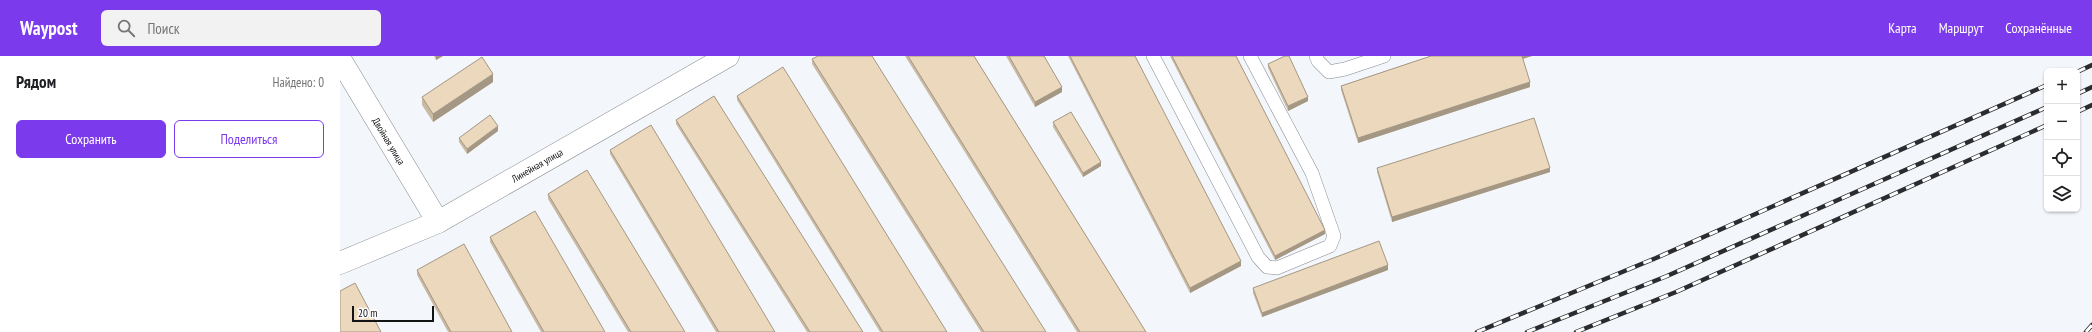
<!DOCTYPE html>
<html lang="ru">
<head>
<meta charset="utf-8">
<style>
  :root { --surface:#fff; --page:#f2f2f2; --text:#202124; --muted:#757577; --line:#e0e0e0; --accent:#7c3aed }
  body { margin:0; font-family:"PT Sans Narrow",sans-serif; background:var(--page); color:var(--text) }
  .controls { position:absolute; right:12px; top:12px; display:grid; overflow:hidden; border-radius:6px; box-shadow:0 1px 3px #0004 }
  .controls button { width:36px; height:36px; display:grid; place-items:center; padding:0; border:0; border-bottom:1px solid var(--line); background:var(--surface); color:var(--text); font:20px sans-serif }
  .scale { position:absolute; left:12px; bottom:10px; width:82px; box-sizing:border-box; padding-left:4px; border:2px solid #131416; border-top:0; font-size:11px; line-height:14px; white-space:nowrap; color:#131416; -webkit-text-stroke:3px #fff; paint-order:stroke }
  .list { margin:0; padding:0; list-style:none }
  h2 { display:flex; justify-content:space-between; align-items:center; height:52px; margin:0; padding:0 16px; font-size:17px }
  h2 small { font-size:13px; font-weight:400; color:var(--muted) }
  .actions { display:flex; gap:8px; padding:12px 16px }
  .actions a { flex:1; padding:9px 0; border:1px solid var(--accent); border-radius:6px; text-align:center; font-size:14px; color:var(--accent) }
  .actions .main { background:var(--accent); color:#fff }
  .icon { flex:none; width:22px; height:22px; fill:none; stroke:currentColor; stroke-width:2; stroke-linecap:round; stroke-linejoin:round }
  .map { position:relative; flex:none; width:1752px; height:276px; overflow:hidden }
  header { display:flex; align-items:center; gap:24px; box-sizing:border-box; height:56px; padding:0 20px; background:var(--accent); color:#fff }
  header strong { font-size:19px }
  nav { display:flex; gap:22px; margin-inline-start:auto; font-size:14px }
  .search { width:280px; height:36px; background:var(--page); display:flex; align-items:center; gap:10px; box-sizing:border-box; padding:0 14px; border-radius:6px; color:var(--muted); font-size:15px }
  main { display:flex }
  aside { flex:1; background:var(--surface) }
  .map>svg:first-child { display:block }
</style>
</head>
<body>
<header>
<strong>Waypost</strong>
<div class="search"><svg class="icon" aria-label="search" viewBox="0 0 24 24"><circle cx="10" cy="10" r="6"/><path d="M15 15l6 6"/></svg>Поиск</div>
<nav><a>Карта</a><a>Маршрут</a><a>Сохранённые</a></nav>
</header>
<main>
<aside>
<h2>Рядом<small>Найдено: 0</small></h2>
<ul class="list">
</ul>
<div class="actions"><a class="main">Сохранить</a><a>Поделиться</a></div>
</aside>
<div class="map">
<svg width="1752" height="276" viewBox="0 0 1752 276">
  <rect width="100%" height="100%" fill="#f3f6fb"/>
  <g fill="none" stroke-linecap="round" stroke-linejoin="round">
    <defs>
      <g id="lane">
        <polyline points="813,0 918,201 927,211 937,212 990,190 994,180 972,117 910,0"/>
        <polyline points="976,0 978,5 989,16 1005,13 1044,0"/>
      </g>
      <g id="secondary">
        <polyline points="0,3 98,166"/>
        <polyline points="0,207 98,166 388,0"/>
      </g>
    </defs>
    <use href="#lane" stroke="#878a8e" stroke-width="14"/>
    <use href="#secondary" stroke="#878a8e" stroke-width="23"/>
    <use href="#lane" stroke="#fff" stroke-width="13"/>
    <use href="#secondary" stroke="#fff" stroke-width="22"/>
    <defs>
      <g id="rail">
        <polyline points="1737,16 1752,9"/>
        <polyline points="1737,38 1752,31"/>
        <polyline points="1737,56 1752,49"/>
        <polyline points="1137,276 1316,202 1707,29"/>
        <polyline points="1187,276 1327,220 1707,51"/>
        <polyline points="1236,276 1336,236 1707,69"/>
        <polyline points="1746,276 1752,269"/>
      </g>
    </defs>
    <use href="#rail" stroke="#2b2c2f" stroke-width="4.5"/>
    <use href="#rail" stroke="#fff" stroke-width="3" stroke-dasharray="9" stroke-linecap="butt"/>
  </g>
  <g fill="#cabaa3">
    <polygon points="94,0 103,0 96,4"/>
    <polygon points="565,0 634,0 806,276 737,276"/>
    <polygon points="666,0 704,0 722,36 695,51"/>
    <polygon points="728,0 795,0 901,210 850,237"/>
    <polygon points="830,0 896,0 985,178 935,204"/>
    <polygon points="1091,0 1192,0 1183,3 1190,31 1018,87 1001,34 1001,30"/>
    <polygon points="472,3 706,276 641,276 472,8"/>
    <polygon points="928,8 968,45 948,55 928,12"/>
    <polygon points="153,26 93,66 82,49 82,41"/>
    <polygon points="397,40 607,276 540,276 397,44"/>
    <polygon points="336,64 523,276 467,276 336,68"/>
    <polygon points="713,66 761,110 743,121 713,71"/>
    <polygon points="158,75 127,98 119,86 119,82"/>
    <polygon points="270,94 435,276 376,276 270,98"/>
    <polygon points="1037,112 1210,116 1052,166 1037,116"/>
    <polygon points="208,138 345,276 288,276 208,143"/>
    <polygon points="150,181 265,276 201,276 150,186"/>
    <polygon points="77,214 172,276 108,276 77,219"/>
    <polygon points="1048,214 922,261 913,237 913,232"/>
  </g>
  <g fill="#a49784">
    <polygon points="96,0 103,0 96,4"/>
    <polygon points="1181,0 1192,0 1181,3"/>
    <polygon points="153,18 153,26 93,66 93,58"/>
    <polygon points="1190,26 1190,31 1018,87 1018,82"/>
    <polygon points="722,31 722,36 695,51 695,46"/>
    <polygon points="968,41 968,45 948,55 948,50"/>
    <polygon points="158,70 158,75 127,98 127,93"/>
    <polygon points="761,106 761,110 743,121 743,117"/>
    <polygon points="1210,112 1210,116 1052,166 1052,161"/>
    <polygon points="985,174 985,178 935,204 935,200"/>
    <polygon points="901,205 901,210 850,237 850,232"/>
    <polygon points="1048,209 1048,214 922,261 922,257"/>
  </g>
  <g fill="#ebd8bd" stroke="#a49784">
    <polygon points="478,0 532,0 706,276 644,276 472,3"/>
    <polygon points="568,0 634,0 806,276 740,276"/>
    <polygon points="669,0 704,0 722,31 695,46"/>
    <polygon points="730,0 795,0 901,205 850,232"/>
    <polygon points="832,0 896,0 985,174 935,200"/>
    <polygon points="945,0 949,0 968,41 948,50 928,8"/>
    <polygon points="1091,0 1182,0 1190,26 1018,82 1001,30"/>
    <polygon points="142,1 153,18 93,58 82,41"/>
    <polygon points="443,11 607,276 543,276 397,40"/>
    <polygon points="374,40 523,276 470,276 336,64"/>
    <polygon points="731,56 761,106 743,117 713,66"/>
    <polygon points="150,59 158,70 127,93 119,82"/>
    <polygon points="1194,62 1210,112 1052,161 1037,112"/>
    <polygon points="311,69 435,276 379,276 270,94"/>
    <polygon points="247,114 345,276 291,276 208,138"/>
    <polygon points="195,155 265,276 204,276 150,181"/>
    <polygon points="1039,185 1048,209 922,257 913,232"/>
    <polygon points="124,188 172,276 111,276 77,214"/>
    <polygon points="15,227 41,276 0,276 0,235"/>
  </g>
  <g text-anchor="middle" stroke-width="3.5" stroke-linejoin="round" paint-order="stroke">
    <g font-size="10" fill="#131416" stroke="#fff">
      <text transform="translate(49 85) rotate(59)" y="4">Двойная улица</text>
      <text transform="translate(197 109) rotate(-30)" y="4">Линейная улица</text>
    </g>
  </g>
</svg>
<div class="controls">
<button>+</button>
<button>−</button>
<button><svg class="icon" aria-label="locate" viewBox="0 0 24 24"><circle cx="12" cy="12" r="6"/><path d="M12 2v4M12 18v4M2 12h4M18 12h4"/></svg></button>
<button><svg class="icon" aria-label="layers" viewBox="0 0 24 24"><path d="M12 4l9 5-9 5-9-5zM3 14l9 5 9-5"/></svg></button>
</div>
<div class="scale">20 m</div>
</div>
</main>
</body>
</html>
